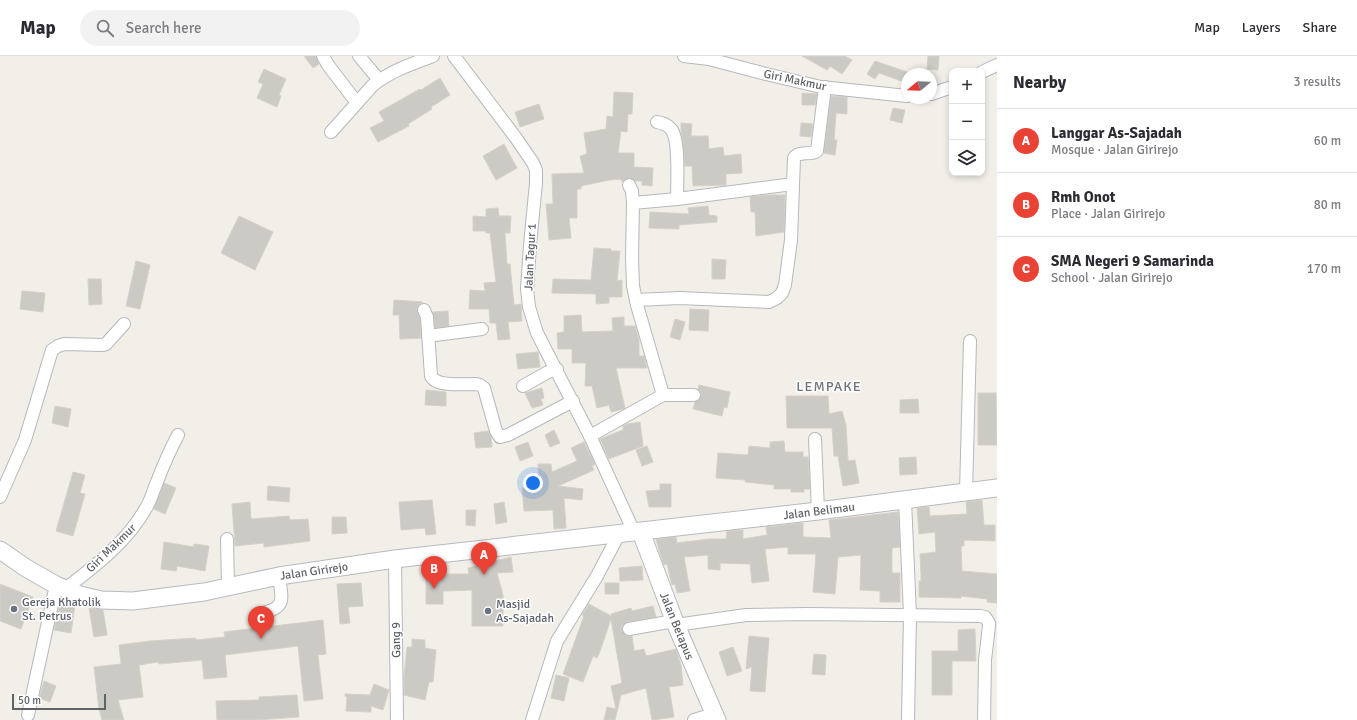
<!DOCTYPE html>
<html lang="en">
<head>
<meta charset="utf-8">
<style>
  :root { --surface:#fff; --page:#f2f2f3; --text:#2b2b33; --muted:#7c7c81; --line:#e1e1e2; --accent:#ea4335 }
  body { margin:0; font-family:Signika,sans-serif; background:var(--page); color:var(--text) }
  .controls { position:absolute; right:12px; top:12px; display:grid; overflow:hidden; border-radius:8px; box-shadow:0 2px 6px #0003 }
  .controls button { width:36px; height:36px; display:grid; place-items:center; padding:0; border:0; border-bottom:1px solid var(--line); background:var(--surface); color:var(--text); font:20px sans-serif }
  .compass { position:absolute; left:901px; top:12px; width:36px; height:36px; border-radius:50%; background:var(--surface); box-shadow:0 2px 6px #0003; rotate:251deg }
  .scale { position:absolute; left:12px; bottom:10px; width:94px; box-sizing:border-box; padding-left:4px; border:2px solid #5f6368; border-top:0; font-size:11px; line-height:14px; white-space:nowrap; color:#5f6368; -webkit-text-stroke:3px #fff; paint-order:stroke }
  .you { position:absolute; left:533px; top:427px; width:14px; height:14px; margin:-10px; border:3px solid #fff; border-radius:50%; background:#1a73e8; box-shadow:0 0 0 6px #1a73e833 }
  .badge { display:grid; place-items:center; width:26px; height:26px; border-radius:50%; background:var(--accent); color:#fff; font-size:13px; font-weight:700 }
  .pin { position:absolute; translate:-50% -33px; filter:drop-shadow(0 1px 2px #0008) }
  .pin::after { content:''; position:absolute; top:21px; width:14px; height:12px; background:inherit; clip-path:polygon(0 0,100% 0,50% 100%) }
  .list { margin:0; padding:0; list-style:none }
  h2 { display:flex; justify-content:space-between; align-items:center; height:52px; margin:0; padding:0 16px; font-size:17px }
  h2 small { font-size:13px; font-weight:400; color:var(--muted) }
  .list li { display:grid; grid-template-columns:26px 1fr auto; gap:12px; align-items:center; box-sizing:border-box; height:64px; padding:0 16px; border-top:1px solid var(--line) }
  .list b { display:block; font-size:15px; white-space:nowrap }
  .list p { margin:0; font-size:13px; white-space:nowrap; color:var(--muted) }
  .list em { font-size:13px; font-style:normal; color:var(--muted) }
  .icon { flex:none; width:22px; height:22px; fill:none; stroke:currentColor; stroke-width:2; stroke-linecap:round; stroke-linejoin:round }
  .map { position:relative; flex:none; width:997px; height:664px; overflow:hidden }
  header { display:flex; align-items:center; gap:24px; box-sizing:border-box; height:56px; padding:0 20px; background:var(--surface); border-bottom:1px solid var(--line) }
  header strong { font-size:19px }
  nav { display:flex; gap:22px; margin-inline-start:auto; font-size:14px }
  .search { width:280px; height:36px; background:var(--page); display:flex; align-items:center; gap:10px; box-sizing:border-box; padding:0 14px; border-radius:22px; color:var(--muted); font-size:15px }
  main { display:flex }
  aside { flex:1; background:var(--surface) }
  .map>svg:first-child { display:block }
</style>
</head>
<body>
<header>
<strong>Map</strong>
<div class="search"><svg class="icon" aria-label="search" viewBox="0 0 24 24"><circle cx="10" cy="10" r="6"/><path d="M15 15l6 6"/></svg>Search here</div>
<nav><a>Map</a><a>Layers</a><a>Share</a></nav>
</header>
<main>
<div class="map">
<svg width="997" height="664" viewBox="0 0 997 664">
  <rect width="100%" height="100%" fill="#f1efe8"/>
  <g fill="#cccac5" stroke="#d6d1c6">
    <polygon points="304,0 316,0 319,8 313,12"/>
    <polygon points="802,0 845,0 852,4 842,18 830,10 827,14"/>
    <polygon points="928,0 939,0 938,14 927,13"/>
    <polygon points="875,5 907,16 907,27 879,17 875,23 867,18"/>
    <polygon points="264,13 286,23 279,39 281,40 277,51 257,42 263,28 258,26"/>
    <polygon points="440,22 450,39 431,51 432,53 408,68 409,70 378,86 370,72 384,65 379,56 420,33 421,34"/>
    <polygon points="614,36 633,37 632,58 628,58 627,76 621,75 618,97 634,97 634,111 653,112 652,130 642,129 642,125 635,125 629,122 623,125 621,125 621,123 609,124 581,130 581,133 577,133 577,162 569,162 571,182 549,184 546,148 553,148 552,118 584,117 580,100 587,98 584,77 606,73 607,60 613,61"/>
    <polygon points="802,37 817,38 815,49 802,49"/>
    <polygon points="831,40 847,41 847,58 836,57 834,84 837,84 835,99 824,97"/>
    <polygon points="539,48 544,63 520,71 515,56"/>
    <polygon points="893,52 905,54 902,67 890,64"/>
    <polygon points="681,67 692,68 691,80 708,80 709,93 723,91 724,100 741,98 742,117 726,118 726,129 693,130 692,110 685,110 683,85 681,75"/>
    <polygon points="801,67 813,68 811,81 800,80"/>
    <polygon points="504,88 517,112 496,124 483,100"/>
    <polygon points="768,139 785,139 784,176 756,180 755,156 751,156 750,141"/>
    <polygon points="708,150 709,159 717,160 717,166 679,169 679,173 649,172 650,156 689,158 688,152"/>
    <polygon points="498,152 499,160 511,160 510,177 505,177 507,208 510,208 514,249 521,248 522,265 508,266 510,283 498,284 496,267 490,267 489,253 469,253 470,234 485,235 484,227 496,226 490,177 486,177 486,175 473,175 473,160 486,161 486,153"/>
    <polygon points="239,160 273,176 255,214 221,197"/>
    <polygon points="594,192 611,193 611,195 620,195 617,225 622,224 622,241 609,241 609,247 596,248 596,238 552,237 553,223 591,224"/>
    <polygon points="712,203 726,204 725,223 712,223"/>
    <polygon points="136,205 150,209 140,253 126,250"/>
    <polygon points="88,223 101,223 102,248 89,249"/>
    <polygon points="22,235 45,237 43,256 20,253"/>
    <polygon points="394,244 423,246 418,249 417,254 420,263 421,282 400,283 399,259 393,259"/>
    <polygon points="690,253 709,254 708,275 689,274"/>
    <polygon points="448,255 449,270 435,272 433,256"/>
    <polygon points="581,259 582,276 613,275 612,262 624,261 624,270 635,270 639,284 639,300 644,300 647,312 616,312 625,352 623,353 611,356 609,349 597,352 592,330 585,330 586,307 572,307 572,293 558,293 557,277 564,276 564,260"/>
    <polygon points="675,263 685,266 680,284 670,281"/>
    <polygon points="538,296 540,311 518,313 516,298"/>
    <polygon points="699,329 730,336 727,352 724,351 722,360 693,353 695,346 700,343 701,339 701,336 698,333"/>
    <polygon points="542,332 544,342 541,343 543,349 532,352 525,337"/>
    <polygon points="426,334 446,336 446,350 425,349"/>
    <polygon points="978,337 996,337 997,389 978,389"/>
    <polygon points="786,340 828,340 829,358 842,355 846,369 848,405 855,404 859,427 843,430 838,400 834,400 832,372 787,372"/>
    <polygon points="918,343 919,357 900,357 900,344"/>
    <polygon points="55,350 71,353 68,371 52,367"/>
    <polygon points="640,366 643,390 609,403 600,383 623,374 623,370 627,368"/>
    <polygon points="554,374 560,387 550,391 545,379"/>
    <polygon points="488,375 491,381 492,391 476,392 474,377"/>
    <polygon points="784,385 785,396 803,396 803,401 808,401 810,433 804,433 804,436 791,436 791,433 774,433 774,429 745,426 745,424 716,422 718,397 748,399 749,390 770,392 770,386"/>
    <polygon points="528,386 533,400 520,405 515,391"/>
    <polygon points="584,386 595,408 592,410 594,414 558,430 583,433 582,444 564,442 566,472 554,473 553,454 524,455 522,432 539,430 538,408 551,408 552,416 577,405 571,392"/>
    <polygon points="647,390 653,406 642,410 636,394"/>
    <polygon points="916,401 917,418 900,419 899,402"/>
    <polygon points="73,416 85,419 80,437 85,438 73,480 56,475"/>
    <polygon points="164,427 176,432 165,458 154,453"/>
    <polygon points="660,428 671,428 671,451 649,451 646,435 660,434"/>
    <polygon points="268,430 290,432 289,446 267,444"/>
    <polygon points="432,444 436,478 426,479 425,472 401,474 399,446"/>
    <polygon points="982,444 984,469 995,469 995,485 964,484 964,490 961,490 962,515 997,518 997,547 987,546 987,543 961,540 961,542 919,541 919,525 921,525 921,518 920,498 936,496 935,476 919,478 917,452 929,451 930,460 967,458 966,446"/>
    <polygon points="250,446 251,463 289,460 290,464 308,463 310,485 264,491 264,487 235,490 232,448"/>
    <polygon points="504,446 507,466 496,468 494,448"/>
    <polygon points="466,454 476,454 475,470 466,469"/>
    <polygon points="898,456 900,491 892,492 892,517 900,517 900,546 880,546 880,535 860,534 861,499 838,501 835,538 813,536 816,498 788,498 788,491 765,493 769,525 752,527 750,508 720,507 720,514 708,513 708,499 684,501 690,535 677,537 675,528 672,529 667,508 664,509 659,494 656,483 676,481 677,487 709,483 726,483 727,475 743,474 743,483 767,479 766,471 803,467 803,481 831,482 829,464"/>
    <polygon points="332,461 346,461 347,477 332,478"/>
    <polygon points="164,486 194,491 194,488 209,490 205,515 177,510 176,515 161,513"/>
    <polygon points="511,501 513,516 497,517 503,539 503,570 472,570 472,534 443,535 443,548 426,548 426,518 469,518 468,512"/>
    <polygon points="642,510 643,524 620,525 619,512"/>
    <polygon points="361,527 363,550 348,551 350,567 340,568 337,528"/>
    <rect x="605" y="527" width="14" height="11"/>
    <polygon points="0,528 33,541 21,573 0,565"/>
    <polygon points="61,542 75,548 71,577 54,574"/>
    <polygon points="589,548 611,560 611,558 631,552 632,555 653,550 656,561 627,566 622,570 622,575 626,580 632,580 634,595 644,593 646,600 676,593 681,609 683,629 669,631 674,661 652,664 646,632 621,639 615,664 604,664 607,651 616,653 611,630 622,627 611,563 599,598 597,602 593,600 583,626 563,618 584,560 582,559"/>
    <polygon points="89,552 103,554 107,579 94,581"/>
    <polygon points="323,564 326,598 318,599 323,643 304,645 298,590 225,599 227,621 204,623 202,604 159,608 158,606 139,609 143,641 118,644 124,664 102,664 99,653 94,611 121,608 119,589 150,585 196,582 196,584 225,581 224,576"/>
    <polygon points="975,573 976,605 952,605 952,639 932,639 932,595 958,595 958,574"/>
    <polygon points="749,580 769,582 765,636 750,635 752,611 746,613"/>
    <polygon points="412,583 425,584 425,592 436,594 433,626 429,626 425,644 404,639 404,621 407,591 412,591"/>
    <polygon points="733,591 742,615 727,620 719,596"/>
    <polygon points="814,598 826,599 825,619 812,618"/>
    <polygon points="556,619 569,622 564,645 551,642"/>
    <polygon points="44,625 56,630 50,646 39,642"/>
    <polygon points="374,628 389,634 383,654 371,650 371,656 346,655 347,641 345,640 345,638 370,639"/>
    <polygon points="297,639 299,661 256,664 217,664 216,645 259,644 259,641"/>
  </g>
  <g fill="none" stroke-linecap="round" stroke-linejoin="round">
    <defs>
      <g id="street">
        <polyline points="323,0 328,9 357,47"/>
        <polyline points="359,0 379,24"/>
        <polyline points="454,0 516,82 533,107 536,114 536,127 530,189 527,233 529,251 537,277 590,380 634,476"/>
        <polyline points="684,0 709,3 766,18 821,31 907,40"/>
        <polyline points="982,16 997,9"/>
        <polyline points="931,38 952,31"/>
        <path d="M657,66c5,1 10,2 14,7 9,10 6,55 6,70"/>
        <path d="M331,76l42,-47c18,-14 38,-21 60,-29"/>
        <polyline points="629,129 632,135 633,147"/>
        <path d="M636,244l44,-2 89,4 8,-4 5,-5 3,-8 6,-45 3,-82c5,-8 16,-2 23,-7l8,-64"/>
        <path d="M424,254l3,7 4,59c5,11 34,8 45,8l4,1 4,3 12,43 4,6 8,-2 65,-34"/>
        <polyline points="428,280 482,273"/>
        <polyline points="523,330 548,316 557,313"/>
        <polyline points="663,339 637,249 633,230 632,202 633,147 677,143 793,128"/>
        <polyline points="590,380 663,339 694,339"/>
        <polyline points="815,383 818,455"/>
        <polyline points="966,436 970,285"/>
        <polyline points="0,441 25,384 52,294 58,290 64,288 103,289 106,288 124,268"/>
        <polyline points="905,444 910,559 908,664"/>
        <polyline points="227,483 228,530"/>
        <polyline points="395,503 397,664"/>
        <path d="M65,533c30,-23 62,-47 81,-81 5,-8 7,-17 11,-26 6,-16 13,-32 21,-47"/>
        <path d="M263,557c25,-6 18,-16 16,-37"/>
        <polyline points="676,569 746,559 807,558 980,560 985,561 989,567 989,570 985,604 984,664"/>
        <polyline points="629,573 674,565"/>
        <polyline points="28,659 56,529"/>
        <polyline points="532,664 557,585 597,520 619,478"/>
        <polyline points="694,664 714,658"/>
      </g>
      <g id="secondary">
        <polyline points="641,476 676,569 717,664"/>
        <polyline points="0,494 26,512 56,529 80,539 101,544 133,545 204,536 279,520 395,503 818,455 997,432"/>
      </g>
    </defs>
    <use href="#street" stroke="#b5b8bc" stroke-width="14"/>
    <use href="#secondary" stroke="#b6babf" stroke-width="19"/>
    <use href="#street" stroke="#fff" stroke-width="12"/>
    <use href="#secondary" stroke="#fff" stroke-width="17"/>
  </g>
  <g fill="#6b7280" stroke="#fff" stroke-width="1.5">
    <circle cx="14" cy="553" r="4"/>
    <circle cx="488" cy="555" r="4"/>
  </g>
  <g text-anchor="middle" stroke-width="3" stroke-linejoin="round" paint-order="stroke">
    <g font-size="12" fill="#5f6368" stroke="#fff">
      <text transform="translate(795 24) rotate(12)" y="4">Giri Makmur</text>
      <text transform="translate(530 201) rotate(-87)" y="4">Jalan Tagur 1</text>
      <text transform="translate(819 455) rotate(-7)" y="4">Jalan Belimau</text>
      <text transform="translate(111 492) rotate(-44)" y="4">Giri Makmur</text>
      <text transform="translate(314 515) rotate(-8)" y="4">Jalan Girirejo</text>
      <text transform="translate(677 570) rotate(68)" y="4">Jalan Betapus</text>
      <text transform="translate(396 584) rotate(-91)" y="4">Gang 9</text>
    </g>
    <g font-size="12" fill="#5b616d" stroke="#fff" text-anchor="start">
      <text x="22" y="550">Gereja Khatolik<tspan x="22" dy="14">St. Petrus</tspan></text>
      <text x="496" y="552">Masjid<tspan x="496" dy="14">As-Sajadah</tspan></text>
    </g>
    <g font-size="14" letter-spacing="1" fill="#70757a" stroke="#fff">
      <text x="829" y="335">LEMPAKE</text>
    </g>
  </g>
</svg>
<div class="controls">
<button>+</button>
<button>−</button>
<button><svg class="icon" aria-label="layers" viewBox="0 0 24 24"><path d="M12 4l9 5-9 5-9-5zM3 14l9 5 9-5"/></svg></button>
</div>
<svg class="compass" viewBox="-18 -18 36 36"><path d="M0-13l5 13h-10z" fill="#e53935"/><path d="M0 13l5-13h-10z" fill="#7c7c81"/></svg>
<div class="scale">50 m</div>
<div class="you"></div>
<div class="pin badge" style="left:484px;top:519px">A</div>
<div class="pin badge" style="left:434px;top:533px">B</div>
<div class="pin badge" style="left:261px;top:583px">C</div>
</div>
<aside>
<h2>Nearby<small>3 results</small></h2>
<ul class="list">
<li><span class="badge">A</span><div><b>Langgar As-Sajadah</b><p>Mosque · Jalan Girirejo</p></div><em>60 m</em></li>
<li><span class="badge">B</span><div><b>Rmh Onot</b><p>Place · Jalan Girirejo</p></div><em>80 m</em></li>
<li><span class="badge">C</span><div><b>SMA Negeri 9 Samarinda</b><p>School · Jalan Girirejo</p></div><em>170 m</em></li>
</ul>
</aside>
</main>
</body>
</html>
